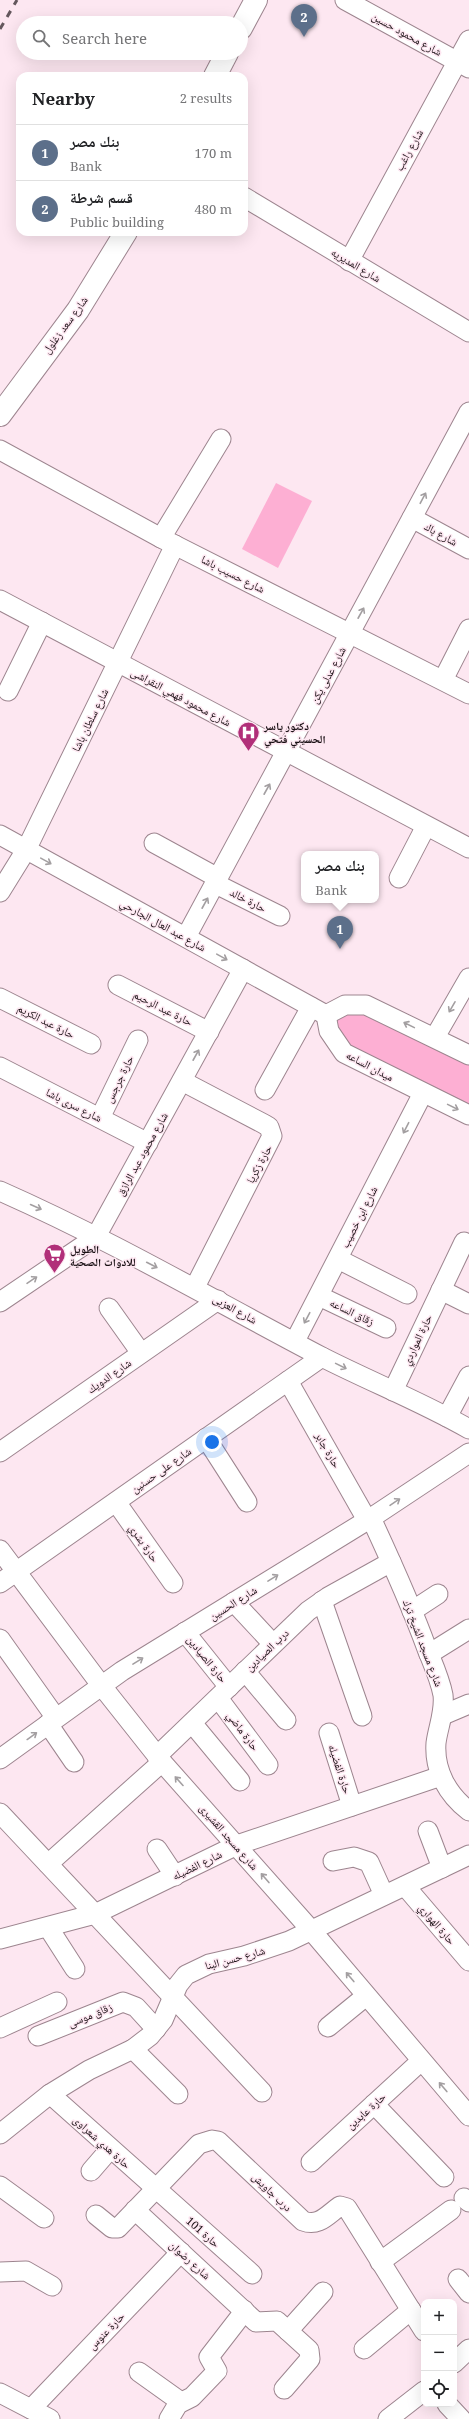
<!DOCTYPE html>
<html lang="en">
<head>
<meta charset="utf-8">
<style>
  :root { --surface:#fff; --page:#f6f6f6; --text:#202124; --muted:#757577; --line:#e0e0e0; --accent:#b12f79 }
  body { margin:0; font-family:"Noto Serif","Noto Naskh Arabic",serif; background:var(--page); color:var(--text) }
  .controls { position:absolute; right:12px; bottom:12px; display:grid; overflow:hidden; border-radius:8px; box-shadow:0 4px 16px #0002 }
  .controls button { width:36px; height:36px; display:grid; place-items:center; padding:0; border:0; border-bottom:1px solid var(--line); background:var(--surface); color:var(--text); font:20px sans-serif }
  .you { position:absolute; left:212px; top:1442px; width:14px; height:14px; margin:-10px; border:3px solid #fff; border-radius:50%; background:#1a73e8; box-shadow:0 0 0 6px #1a73e833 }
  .badge { display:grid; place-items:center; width:26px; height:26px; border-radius:50%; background:var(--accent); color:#fff; font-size:13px; font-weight:700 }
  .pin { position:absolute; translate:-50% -33px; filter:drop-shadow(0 1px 2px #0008) }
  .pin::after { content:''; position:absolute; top:21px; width:14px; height:12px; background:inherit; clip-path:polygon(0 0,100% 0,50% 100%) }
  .popup { position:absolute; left:301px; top:851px; width:78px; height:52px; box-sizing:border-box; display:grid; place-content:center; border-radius:8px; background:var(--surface); filter:drop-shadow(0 1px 3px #0005); font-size:13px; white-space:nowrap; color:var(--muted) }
  .popup b { font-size:15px; color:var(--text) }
  .popup::after { content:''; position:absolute; left:50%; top:100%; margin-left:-8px; border:8px solid transparent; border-top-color:var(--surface) }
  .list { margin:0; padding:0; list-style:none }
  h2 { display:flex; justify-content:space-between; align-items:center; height:52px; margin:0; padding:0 16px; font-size:17px }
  h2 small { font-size:13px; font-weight:400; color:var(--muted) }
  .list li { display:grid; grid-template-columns:26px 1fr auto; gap:12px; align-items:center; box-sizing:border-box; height:56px; padding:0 16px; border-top:1px solid var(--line) }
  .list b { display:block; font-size:15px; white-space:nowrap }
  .list p { margin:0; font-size:13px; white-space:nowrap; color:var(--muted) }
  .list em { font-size:13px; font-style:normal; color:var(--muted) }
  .icon { flex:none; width:22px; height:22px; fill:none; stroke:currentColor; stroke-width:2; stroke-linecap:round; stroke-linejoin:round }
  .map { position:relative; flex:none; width:469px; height:2419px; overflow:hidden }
  .search { position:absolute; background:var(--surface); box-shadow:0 4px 16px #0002; left:16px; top:16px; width:232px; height:44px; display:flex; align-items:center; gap:10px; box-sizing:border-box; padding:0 14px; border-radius:22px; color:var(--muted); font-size:15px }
  .panel { position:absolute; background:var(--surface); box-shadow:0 4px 16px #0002; left:16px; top:72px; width:232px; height:164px; border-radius:12px }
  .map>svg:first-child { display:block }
</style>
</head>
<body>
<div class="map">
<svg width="469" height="2419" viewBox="0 0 469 2419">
  <rect width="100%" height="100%" fill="#fde7f1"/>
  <g fill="#fdafd3">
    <polygon points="276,483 312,501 278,568 242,549"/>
    <polygon points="363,1010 469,1063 469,1110 348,1049 332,1017"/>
  </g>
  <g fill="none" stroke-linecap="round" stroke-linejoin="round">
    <defs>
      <g id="minor">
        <polyline points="345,0 469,68"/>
        <polyline points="244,197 469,332"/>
        <polyline points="349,261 469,40"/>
        <polyline points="0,450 161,538 469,694"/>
        <polyline points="412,518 469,549"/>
        <polyline points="161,538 221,439"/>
        <polyline points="0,600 469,848"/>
        <polyline points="443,680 469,629"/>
        <polyline points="8,691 42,622"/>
        <polyline points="0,835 326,1015"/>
        <polyline points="154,843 218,878"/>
        <polyline points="399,878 426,826"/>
        <polyline points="216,884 280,916"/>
        <polyline points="0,892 26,850 175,545"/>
        <polyline points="186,937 469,412"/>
        <polyline points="118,985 209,1032"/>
        <polyline points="0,998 91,1044"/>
        <polyline points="326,1015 329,1031 344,1053 469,1115"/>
        <polyline points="326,1015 345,1005 366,1005 469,1055"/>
        <polyline points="435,1037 469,978"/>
        <polyline points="0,1067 148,1143"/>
        <polyline points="182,1081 264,1124 269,1127 272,1136 195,1287"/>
        <polyline points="265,1090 311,1007"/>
        <polyline points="100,1118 138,1040"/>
        <path d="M0,1191c111,49 215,110 322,166 49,25 100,45 147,72"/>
        <polyline points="338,1259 407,1294"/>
        <polyline points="441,1290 469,1304"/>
        <polyline points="319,1296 386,1328"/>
        <polyline points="0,1302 90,1241 99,1231 243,969"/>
        <polyline points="109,1308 141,1353"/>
        <polyline points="295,1341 423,1093"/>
        <polyline points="288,1381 367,1520"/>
        <polyline points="393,1391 464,1242"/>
        <polyline points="447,1417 469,1376"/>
        <polyline points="206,1438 247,1502"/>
        <polyline points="0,1452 218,1300"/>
        <polyline points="116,1502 173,1583"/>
        <path d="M371,1518c20,43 40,87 56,131 6,15 13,30 16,46 2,17 -5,32 -7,48 -2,28 12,52 33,68"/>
        <polyline points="0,1550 101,1685 162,1762 311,1930 469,2116"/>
        <polyline points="0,1583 322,1357"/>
        <polyline points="322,1601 362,1716"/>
        <polyline points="234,1602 273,1644"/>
        <polyline points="412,1611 438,1594"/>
        <polyline points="185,1632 229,1687"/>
        <polyline points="0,1639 56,1718"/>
        <polyline points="429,1654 469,1629"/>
        <polyline points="245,1671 286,1720"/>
        <polyline points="218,1698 268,1765"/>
        <polyline points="443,1715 469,1704"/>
        <polyline points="192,1723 240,1781"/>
        <polyline points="48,1724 74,1762"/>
        <polyline points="329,1733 352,1806"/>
        <polyline points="157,1756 308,1611 328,1597 391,1562"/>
        <polyline points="0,1759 122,1671 371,1518 469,1453"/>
        <polyline points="0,1813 262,2092"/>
        <polyline points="428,1831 442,1868"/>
        <polyline points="157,1849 175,1876"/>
        <polyline points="333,1861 354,1857 369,1862 384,1895"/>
        <polyline points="48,1864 162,1762"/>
        <polyline points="405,1886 469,1961"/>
        <polyline points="48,1927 75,1969"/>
        <polyline points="0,1939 95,1914 237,1845 441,1776"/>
        <polyline points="328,2027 366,1996"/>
        <polyline points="0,2028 57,2002"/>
        <polyline points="38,2036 123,2002 136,2007 156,2029"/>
        <polyline points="133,2049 178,2094"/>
        <polyline points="50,2094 252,2274"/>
        <polyline points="374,2104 444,2177"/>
        <polyline points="0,2134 50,2094 89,2070 133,2049 150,2036 163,2020 178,1985 186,1975 209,1964 244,1956 289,1941 469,1855"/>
        <polyline points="311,2162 421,2061"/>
        <polyline points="91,2171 110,2149"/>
        <polyline points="0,2186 44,2218"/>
        <polyline points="464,2198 469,2202"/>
        <polyline points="135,2210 256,2322 277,2321 309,2350 310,2359 284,2389"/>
        <path d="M96,2215l16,13h6l81,-84 13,-4 6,1 85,80c16,6 24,-6 37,-15l7,2 77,123"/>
        <polyline points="380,2262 451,2210"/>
        <polyline points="0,2272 26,2271 52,2286"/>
        <polyline points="458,2279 469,2293"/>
        <polyline points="288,2331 323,2292"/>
        <polyline points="364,2349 411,2310"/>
        <polyline points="454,2363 469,2349"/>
        <polyline points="139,2372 181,2402"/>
        <polyline points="0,2393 50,2419"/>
        <polyline points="447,2404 461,2419"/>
        <polyline points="31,2409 181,2252"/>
        <polyline points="169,2419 178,2404 192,2397 217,2371 209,2357 243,2313 244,2310"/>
        <polyline points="388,2419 424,2391"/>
      </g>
      <g id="secondary">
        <polyline points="241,28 256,0"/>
        <polyline points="215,76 227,53"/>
        <polyline points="0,415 78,310 126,232"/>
      </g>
    </defs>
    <use href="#minor" stroke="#9d858f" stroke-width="21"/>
    <use href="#secondary" stroke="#9d858f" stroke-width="24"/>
    <use href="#minor" stroke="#fff" stroke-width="19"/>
    <use href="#secondary" stroke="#fff" stroke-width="22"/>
    <polyline stroke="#64575d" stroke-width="3" stroke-dasharray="7 7" stroke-linecap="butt" points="0,29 17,0"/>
  </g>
  <defs><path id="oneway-shaft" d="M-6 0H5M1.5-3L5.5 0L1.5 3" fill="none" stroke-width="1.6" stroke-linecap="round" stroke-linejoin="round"/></defs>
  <g stroke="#a39fa1">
    <use href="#oneway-shaft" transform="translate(423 498) rotate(-62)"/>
    <use href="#oneway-shaft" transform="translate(361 613) rotate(-61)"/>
    <use href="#oneway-shaft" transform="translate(267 789) rotate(-61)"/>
    <use href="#oneway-shaft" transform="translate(46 861) rotate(29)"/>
    <use href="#oneway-shaft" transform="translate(205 903) rotate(-61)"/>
    <use href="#oneway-shaft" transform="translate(222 957) rotate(29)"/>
    <use href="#oneway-shaft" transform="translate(452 1007) rotate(120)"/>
    <use href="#oneway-shaft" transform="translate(409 1025) rotate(-154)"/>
    <use href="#oneway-shaft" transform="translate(196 1055) rotate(-61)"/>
    <use href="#oneway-shaft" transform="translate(453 1107) rotate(26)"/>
    <use href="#oneway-shaft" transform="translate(406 1128) rotate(117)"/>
    <use href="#oneway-shaft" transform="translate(36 1207) rotate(24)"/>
    <use href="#oneway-shaft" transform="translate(152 1265) rotate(27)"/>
    <use href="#oneway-shaft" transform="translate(32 1280) rotate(-34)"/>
    <use href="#oneway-shaft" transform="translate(307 1318) rotate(118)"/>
    <use href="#oneway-shaft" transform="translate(341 1366) rotate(26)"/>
    <use href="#oneway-shaft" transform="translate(395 1502) rotate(-34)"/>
    <use href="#oneway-shaft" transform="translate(273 1578) rotate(-32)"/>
    <use href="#oneway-shaft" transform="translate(138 1661) rotate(-32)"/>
    <use href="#oneway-shaft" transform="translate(32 1736) rotate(-36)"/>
    <use href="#oneway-shaft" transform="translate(179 1781) rotate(-132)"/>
    <use href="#oneway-shaft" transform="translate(265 1878) rotate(-131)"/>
    <use href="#oneway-shaft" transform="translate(350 1977) rotate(-130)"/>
    <use href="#oneway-shaft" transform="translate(443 2087) rotate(-130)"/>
  </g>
  <defs>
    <symbol id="hospital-pin" viewBox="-11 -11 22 30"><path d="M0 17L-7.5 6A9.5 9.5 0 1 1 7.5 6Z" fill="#b12f79" stroke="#fde7f1"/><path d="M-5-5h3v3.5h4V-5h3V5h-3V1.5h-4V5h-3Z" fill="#fff"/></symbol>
    <symbol id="supermarket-pin" viewBox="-11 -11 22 30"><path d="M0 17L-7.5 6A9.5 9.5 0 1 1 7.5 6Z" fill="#b12f79" stroke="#fde7f1"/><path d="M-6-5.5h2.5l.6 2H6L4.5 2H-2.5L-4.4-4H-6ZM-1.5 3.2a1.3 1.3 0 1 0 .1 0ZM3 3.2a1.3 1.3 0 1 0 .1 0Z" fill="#fff"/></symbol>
  </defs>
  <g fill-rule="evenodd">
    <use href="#hospital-pin" x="236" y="720" width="25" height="34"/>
    <use href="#supermarket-pin" x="42" y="1242" width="25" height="34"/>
  </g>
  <g text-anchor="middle" stroke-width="3" stroke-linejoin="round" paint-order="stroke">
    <g font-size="11" fill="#180f13" stroke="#fde7f1">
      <text transform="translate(407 34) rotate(29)" y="4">شارع محمود حسين</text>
      <text transform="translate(409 150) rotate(-61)" y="4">شارع راغب</text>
      <text transform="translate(356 265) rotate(31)" y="4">شارع المديريه</text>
      <text transform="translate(65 325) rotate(-54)" y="4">شارع سعد زغلول</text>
      <text transform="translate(441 534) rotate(29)" y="4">شارع باك</text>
      <text transform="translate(233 574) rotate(27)" y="4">شارع حسيب باشا</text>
      <text transform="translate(328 675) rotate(-62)" y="4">شارع عدلى يكن</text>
      <text transform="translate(181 697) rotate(28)" y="4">شارع محمود فهمي النقراشى</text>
      <text transform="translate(90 720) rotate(-64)" y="4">شارع سلطان باشا</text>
      <text transform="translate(248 900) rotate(27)" y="4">حارة خالد</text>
      <text transform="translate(163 925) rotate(29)" y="4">شارع عبد العال الجارحي</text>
      <text transform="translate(163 1008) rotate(27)" y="4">حارة عبد الرحيم</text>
      <text transform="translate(46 1021) rotate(27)" y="4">حارة عبد الكريم</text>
      <text transform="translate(370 1066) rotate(28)" y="4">ميدان الساعه</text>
      <text transform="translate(119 1079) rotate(-64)" y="4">حارة جرجس</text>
      <text transform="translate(74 1105) rotate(27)" y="4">شارع سرى باشا</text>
      <text transform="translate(142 1154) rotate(-61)" y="4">شارع محمود عبد الرازق</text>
      <text transform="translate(259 1164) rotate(-62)" y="4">حارة زكريا</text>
      <text transform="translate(359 1217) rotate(-63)" y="4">شارع ابن خصيب</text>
      <text transform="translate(235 1309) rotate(29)" y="4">شارع العزبى</text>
      <text transform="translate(352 1312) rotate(26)" y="4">زقاق الساعه</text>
      <text transform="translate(417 1340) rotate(-65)" y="4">حارة المواردي</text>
      <text transform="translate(109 1376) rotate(-35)" y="4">شارع الدويك</text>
      <text transform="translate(328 1450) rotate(60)" y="4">حارة جابر</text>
      <text transform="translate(161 1470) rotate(-35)" y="4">شارع على حسنين</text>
      <text transform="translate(144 1543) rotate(55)" y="4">حارة بشري</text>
      <text transform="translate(233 1603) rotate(-32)" y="4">شارع الحسين</text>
      <text transform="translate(423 1643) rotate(69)" y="4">شارع مسجد الشيخ ترك</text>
      <text transform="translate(267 1650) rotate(-44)" y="4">درب الصيادين</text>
      <text transform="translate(207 1659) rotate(51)" y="4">حارة الصيادين</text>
      <text transform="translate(243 1731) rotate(53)" y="4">حارة ماضي</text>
      <text transform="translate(340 1769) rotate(72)" y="4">حارة الفضيله</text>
      <text transform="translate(229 1837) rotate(49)" y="4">شارع مسجد القشيرى</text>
      <text transform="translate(197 1865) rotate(-26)" y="4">شارع الفضيله</text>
      <text transform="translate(437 1924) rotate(49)" y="4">حارة الهواري</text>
      <text transform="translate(235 1958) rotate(-15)" y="4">شارع حسن البنا</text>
      <text transform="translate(90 2015) rotate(-22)" y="4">زقاق موسى</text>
      <text transform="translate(366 2111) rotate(-42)" y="4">حارة عابدين</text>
      <text transform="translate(102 2142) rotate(42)" y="4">حارة هدي شعراوى</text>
      <text transform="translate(272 2192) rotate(44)" y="4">درب جاويش</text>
      <text transform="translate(203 2232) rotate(41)" y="4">حارة 101</text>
      <text transform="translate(190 2260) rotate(42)" y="4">شارع رضوان</text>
      <text transform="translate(106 2331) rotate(-46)" y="4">حارة عنوس</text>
    </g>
    <g font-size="11" font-weight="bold" fill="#180f13" stroke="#fde7f1" text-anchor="start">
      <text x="264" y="730">دكتور ياسر<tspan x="264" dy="13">الحسيني فتحي</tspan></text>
      <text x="70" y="1253">الطويل<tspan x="70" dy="13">للادوات الصحية</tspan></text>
    </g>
  </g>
</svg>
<div class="controls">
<button>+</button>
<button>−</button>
<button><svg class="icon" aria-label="locate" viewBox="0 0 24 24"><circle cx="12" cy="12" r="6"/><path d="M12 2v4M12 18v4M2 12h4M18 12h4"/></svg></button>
</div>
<div class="you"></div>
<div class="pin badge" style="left:340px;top:949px;background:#5c6f8a">1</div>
<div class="popup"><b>بنك مصر</b>Bank</div>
<div class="pin badge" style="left:304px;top:37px;background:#5c6f8a">2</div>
<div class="search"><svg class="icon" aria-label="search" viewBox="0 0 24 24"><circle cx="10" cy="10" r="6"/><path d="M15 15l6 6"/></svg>Search here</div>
<section class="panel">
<h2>Nearby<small>2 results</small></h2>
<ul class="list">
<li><span class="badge" style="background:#5c6f8a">1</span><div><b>بنك مصر</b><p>Bank</p></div><em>170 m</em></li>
<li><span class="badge" style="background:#5c6f8a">2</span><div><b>قسم شرطة</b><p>Public building</p></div><em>480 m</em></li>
</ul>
</section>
</div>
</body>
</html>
